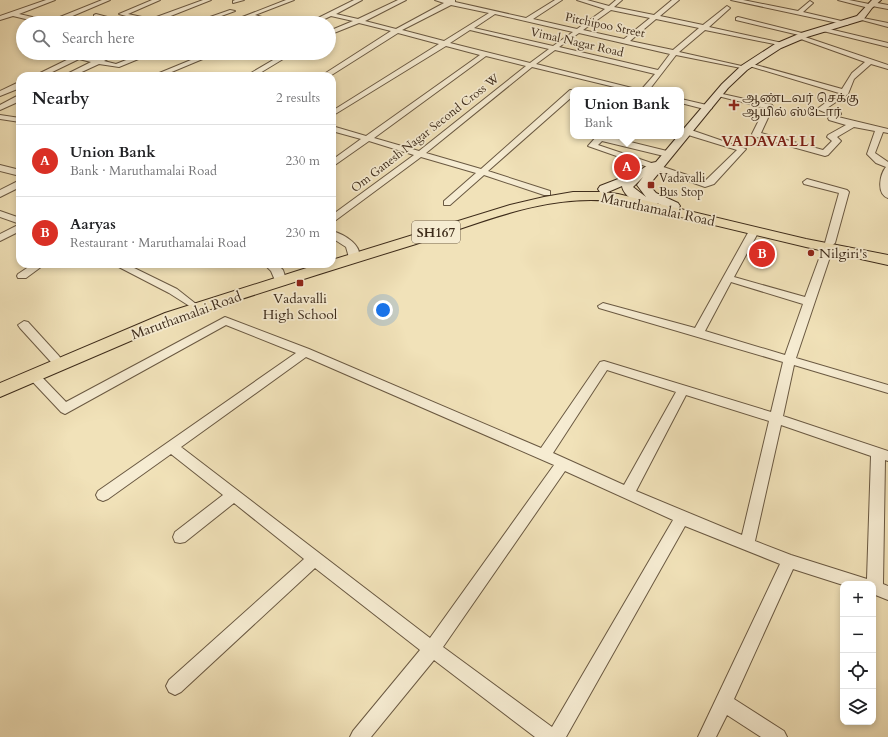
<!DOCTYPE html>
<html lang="en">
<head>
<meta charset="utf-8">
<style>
  :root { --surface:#fff; --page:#f6f6f6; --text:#202124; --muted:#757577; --line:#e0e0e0; --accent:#d93025 }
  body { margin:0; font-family:Cardo,"Noto Serif Tamil",serif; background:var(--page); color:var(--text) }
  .controls { position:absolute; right:12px; bottom:12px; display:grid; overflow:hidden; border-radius:8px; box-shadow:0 2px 6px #0003 }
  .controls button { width:36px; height:36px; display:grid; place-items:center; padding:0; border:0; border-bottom:1px solid var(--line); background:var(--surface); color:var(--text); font:20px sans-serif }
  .you { position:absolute; left:383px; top:310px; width:14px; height:14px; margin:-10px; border:3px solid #fff; border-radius:50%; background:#1a73e8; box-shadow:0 0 0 6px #1a73e833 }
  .badge { display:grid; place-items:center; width:26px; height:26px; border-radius:50%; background:var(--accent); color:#fff; font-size:13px; font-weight:700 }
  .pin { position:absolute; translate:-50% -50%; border:2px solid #fff; box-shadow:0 1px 4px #0006 }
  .popup { position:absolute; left:570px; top:87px; width:114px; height:52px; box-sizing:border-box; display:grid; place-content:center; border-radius:8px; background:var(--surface); filter:drop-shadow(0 1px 3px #0005); font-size:13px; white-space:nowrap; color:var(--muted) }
  .popup b { font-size:15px; color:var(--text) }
  .popup::after { content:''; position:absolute; left:50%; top:100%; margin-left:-8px; border:8px solid transparent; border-top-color:var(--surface) }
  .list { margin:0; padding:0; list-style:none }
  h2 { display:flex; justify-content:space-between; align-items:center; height:52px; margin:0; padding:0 16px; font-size:17px }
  h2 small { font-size:13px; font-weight:400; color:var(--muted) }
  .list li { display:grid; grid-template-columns:26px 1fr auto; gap:12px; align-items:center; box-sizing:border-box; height:72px; padding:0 16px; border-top:1px solid var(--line) }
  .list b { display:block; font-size:15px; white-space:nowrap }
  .list p { margin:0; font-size:13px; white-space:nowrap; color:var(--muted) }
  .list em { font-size:13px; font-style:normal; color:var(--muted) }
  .icon { flex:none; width:22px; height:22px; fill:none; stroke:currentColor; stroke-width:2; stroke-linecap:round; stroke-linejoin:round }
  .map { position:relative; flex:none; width:888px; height:737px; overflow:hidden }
  .search { position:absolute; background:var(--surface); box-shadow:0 2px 6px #0003; left:16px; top:16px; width:320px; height:44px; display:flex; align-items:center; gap:10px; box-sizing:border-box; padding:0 14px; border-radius:22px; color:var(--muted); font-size:15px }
  .panel { position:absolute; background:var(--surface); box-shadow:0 2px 6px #0003; left:16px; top:72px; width:320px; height:196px; border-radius:12px }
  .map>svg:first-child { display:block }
</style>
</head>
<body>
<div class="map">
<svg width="888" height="737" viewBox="0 0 888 737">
  <rect width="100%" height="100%" fill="#f1e2b9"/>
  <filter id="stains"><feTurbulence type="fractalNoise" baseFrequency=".005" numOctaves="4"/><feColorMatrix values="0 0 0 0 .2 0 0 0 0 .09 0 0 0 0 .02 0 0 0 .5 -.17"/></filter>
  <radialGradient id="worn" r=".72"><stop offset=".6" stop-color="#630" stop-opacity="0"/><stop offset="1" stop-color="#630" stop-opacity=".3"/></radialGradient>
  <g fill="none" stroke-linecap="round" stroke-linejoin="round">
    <defs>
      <g id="minor">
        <polygon points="46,0 55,0 19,14 50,21 102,0 110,0 56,23 42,23 13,16 0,20 0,16"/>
        <polygon points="152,0 160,0 128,14 151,19 203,0 211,0 158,21 162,23 151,23 119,14"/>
        <polygon points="235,0 244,0 233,3 233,1"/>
        <path d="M286,0h8l-39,15 27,8c-11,0 -20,-4 -31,-6 -6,0 -16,6 -24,6z"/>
        <path d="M354,0h8l-26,14 22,5 40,-19h8l-41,21 31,8 48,-26 -9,-3h20v2l71,16 29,-18h7l-29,19 44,10 28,-20 -28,-9h10l22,6 7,-6h6l-8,7 40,8 18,-15h7l-19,16 43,9 24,-19 3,2 -1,1 -20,18 78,17 -3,2 -79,-16 -26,22 67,15v2l-70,-14 -27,35h-8l14,-16 -100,-24 -19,14 104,26h-13l-95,-23 -106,86 55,16 89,-79h4l-1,6 -85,75 62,20v4h-6l-60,-20 -34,30h-6v-4l32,-28 -55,-16 -89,66v-8l82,-60 -45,-14 -37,26v-7l29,-21 -29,-8v-5l34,10 114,-81 -34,-9 -114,70v-5l107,-67 -41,-11 -68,43h-9l70,-45 -32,-8 -30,12v-4l24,-10 -22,-5 -15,7h-8zM451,5l38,8 -45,28 -42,-11zM611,10l39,8 -26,21 -41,-9zM495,14l78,18 -20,14 -79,-18zM656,19l43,9 -26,22 -43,-9zM470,30l79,19 -19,14 -80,-20zM579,33l91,21 -12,16 -99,-23zM486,56l40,10 -107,85 -45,-13z"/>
        <polygon points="731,0 743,0 798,11 810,1 813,3 803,12 850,23 847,25"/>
        <polygon points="838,0 849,0 869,4 872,2 888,5 888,9 872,6 869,8"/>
        <polygon points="230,10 235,11 202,23 193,23"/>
        <polygon points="96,14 126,22 127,23 117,23 94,17 94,15"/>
        <path d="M738,17l68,17 -1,3 83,28v4l-17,-5 -17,15 -6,15 -21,14 13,4 1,2 -3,3 50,12v4l-5,-1 -8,21 13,9v36c-12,-4 -8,-24 -2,-31l-10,-4 -9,-9 8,-23 -21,-4 -17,10 4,4 -13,14 -3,1 -72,-20 -1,-2 13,-26 -51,-13 4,-2 54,12 1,2 -12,26 62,17 9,-9 -5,-4 1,-2 18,-10 -17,-5 -1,-2 3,-3 -14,-6 22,-16 -93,-28 3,-2 93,26 10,-16 13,-11 -67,-24 1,-3 -63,-15v-2z"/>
        <polygon points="858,17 888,23 888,27 858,19"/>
        <polygon points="825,28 888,43 888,47 823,31 822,30"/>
        <polygon points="81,53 90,53 85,57 97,59 111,53 119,53 104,61 116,64 144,53 153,53 119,67 99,64 73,76 63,76 91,62 79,59 44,76 34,76"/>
        <polygon points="208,53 217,53 162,76 152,76"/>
        <polygon points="285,53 293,53 255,76 246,76"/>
        <polygon points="120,73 122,74 123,76 115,76"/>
        <polygon points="17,83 20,83 20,88 0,96 0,91"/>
        <polygon points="17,96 20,96 20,101 0,110 0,105"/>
        <polygon points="681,99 711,106 712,108 708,110 681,103"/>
        <polygon points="0,115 20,118 20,122 0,119"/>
        <polygon points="685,130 691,130 746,149 714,184 705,187 588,146 597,136 606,136 671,152 672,154 668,157 602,141 598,145 705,181 737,150 685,134"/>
        <path d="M807,179l40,11 2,2 -14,51 -4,3 2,2 -37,110 92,27v8l-94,-28 -11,51 105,35v10l-3,-1 -2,124 5,2v14l-15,-6v-10l-30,1 -50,-16 -59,130 50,32 3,6h-26l-34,-22 -11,22h-18l82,-173 -95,-38 -119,211h-31l-101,-77 -63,77h-21l3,-6 67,-81 -105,-82 -134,124 -6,3 -6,-3 -3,-6 3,-6 135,-121 -70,-56 -49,39 -5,1 -5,-1 -2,-5 2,-5 48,-37 -52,-41 -63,45 -5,2 -5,-2 -2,-4 2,-4 198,-138 -70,-28 -161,89 -4,-2 -32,-34 -2,-3 2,-3h8l29,30 159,-85 84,32 232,99 59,-86 4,-1 167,51 12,-50 -184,-54 -1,-2 5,-3 92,25 54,-97 5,-3 5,3 -25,46 71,20 18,-49 4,-3 -2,-2 14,-50 -35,-9 -1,-2zM731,282l72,22 -18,51 -80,-24zM306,357l248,108 -124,173 -249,-191zM607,370l69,22 -52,93 -71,-32zM686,395l83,26 -27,114 -106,-44zM781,425l90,31 -4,123 -76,-24 -36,-14zM565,471l108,49 -121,207 -109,-80z"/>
        <polygon points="20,180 20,187 0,197 0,190"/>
        <polygon points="0,211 20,218 20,224 0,217"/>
        <polygon points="20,224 20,231 0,241 0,234"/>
        <path d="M332,231c12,3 33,15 26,30h-8l-4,-14 -14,-9z"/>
        <polygon points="33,264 45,264 26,278 18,278 17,276 18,274"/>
        <polygon points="113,264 126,264 177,289 196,304 191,307 169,293"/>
        <polygon points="24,321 28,322 59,356 61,359 59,362 51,362 20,328 18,325"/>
      </g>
      <g id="tertiary">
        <polygon points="0,165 20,170 20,176 0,171"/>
        <polygon points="264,264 277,264 283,270 287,282 285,285 277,285 271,271"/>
      </g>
      <path id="secondary" d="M872,0h9l-9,8 -9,12 -56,17 -26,11 -34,22 -19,18 -79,97 7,8 22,10 2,3 -2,3h-8l-13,-6 2,3 -2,3c-11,2 -34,-12 -35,-23l-14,6h-8l-2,-3 2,-3 39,-15 12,-8 5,-1 22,-26h3v-4l41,-48 19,-18 34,-22 26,-11 56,-17zM643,177l-6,8 9,12 -13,-10z"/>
      <path id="primary" d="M573,192h30l15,2 188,45 82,16v10l-82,-18 -188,-45c-69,-10 -138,21 -202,42 -68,21 -135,42 -202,64l-37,13 -177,76v-14l165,-70 154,-49h13v-4l178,-55 34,-8z"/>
    </defs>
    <use href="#minor" stroke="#6a5942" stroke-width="2"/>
    <use href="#tertiary" stroke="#6a5942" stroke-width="2"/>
    <use href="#secondary" stroke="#3d2b1a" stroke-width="2"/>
    <use href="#primary" stroke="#3d2b1a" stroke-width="2"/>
    <use href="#minor" fill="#f6ecd2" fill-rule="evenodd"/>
    <use href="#tertiary" fill="#f6ecd2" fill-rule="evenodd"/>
    <use href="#secondary" fill="#f6ecd2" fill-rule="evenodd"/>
    <use href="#primary" fill="#f1e2b9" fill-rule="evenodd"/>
  </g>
  <g fill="#8f2418" stroke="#f6ecd2" stroke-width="1.5">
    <path d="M732 99h4v4h4v4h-4v4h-4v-4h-4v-4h4z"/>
    <rect x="647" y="181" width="8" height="8" rx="2"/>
    <circle cx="811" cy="253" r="4"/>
    <rect x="296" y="279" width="8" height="8" rx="2"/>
  </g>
  <g text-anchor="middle" stroke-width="3.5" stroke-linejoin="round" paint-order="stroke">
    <g font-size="12" fill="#3d2b1a" stroke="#f6ecd2">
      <text transform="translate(605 25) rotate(12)" y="4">Pitchipoo Street</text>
      <text transform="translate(577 42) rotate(13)" y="4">Vimal Nagar Road</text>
      <text transform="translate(425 133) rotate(-38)" y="4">Om Ganesh Nagar Second Cross W</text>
    </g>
    <g font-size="12" fill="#3d2b1a" stroke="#f6ecd2" text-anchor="start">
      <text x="742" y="102">ஆண்டவர் செக்கு<tspan x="742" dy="14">ஆயில் ஸ்டோர்</tspan></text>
      <text x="659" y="182">Vadavalli<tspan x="659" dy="14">Bus Stop</tspan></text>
    </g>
    <rect fill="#f6ecd2" stroke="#746551" stroke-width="1" x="412" y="221" width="48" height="22" rx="3"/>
    <g font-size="13" font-weight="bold" fill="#3d2b1a">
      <text x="436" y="237">SH167</text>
    </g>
    <g font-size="14" fill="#3d2b1a" stroke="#f6ecd2">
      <text transform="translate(658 209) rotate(12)" y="5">Maruthamalai Road</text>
      <text transform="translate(186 315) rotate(-20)" y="5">Maruthamalai Road</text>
    </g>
    <g font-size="14" fill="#3d2b1a" stroke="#f6ecd2" text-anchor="start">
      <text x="819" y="258">Nilgiri's</text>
      <text x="300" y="303" text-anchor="middle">Vadavalli<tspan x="300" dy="16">High School</tspan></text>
    </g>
    <g font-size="15" font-weight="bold" letter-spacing="1" fill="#7a1f14" stroke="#f6ecd2">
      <text x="769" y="146">VADAVALLI</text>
    </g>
  </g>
  <rect width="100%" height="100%" filter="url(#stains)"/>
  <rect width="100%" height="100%" fill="url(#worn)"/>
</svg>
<div class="controls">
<button>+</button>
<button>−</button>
<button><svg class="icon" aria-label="locate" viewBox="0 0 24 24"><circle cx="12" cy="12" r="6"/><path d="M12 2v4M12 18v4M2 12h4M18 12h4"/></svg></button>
<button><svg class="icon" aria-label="layers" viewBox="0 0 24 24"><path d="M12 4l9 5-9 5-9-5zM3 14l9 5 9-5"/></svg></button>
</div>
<div class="you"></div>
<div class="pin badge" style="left:627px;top:167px">A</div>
<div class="popup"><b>Union Bank</b>Bank</div>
<div class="pin badge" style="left:762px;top:254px">B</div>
<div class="search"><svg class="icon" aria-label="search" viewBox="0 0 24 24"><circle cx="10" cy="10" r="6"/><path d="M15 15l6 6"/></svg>Search here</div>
<section class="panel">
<h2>Nearby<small>2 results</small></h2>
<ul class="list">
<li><span class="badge">A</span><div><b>Union Bank</b><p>Bank · Maruthamalai Road</p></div><em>230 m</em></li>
<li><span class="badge">B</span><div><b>Aaryas</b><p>Restaurant · Maruthamalai Road</p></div><em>230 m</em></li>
</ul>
</section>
</div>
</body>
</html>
